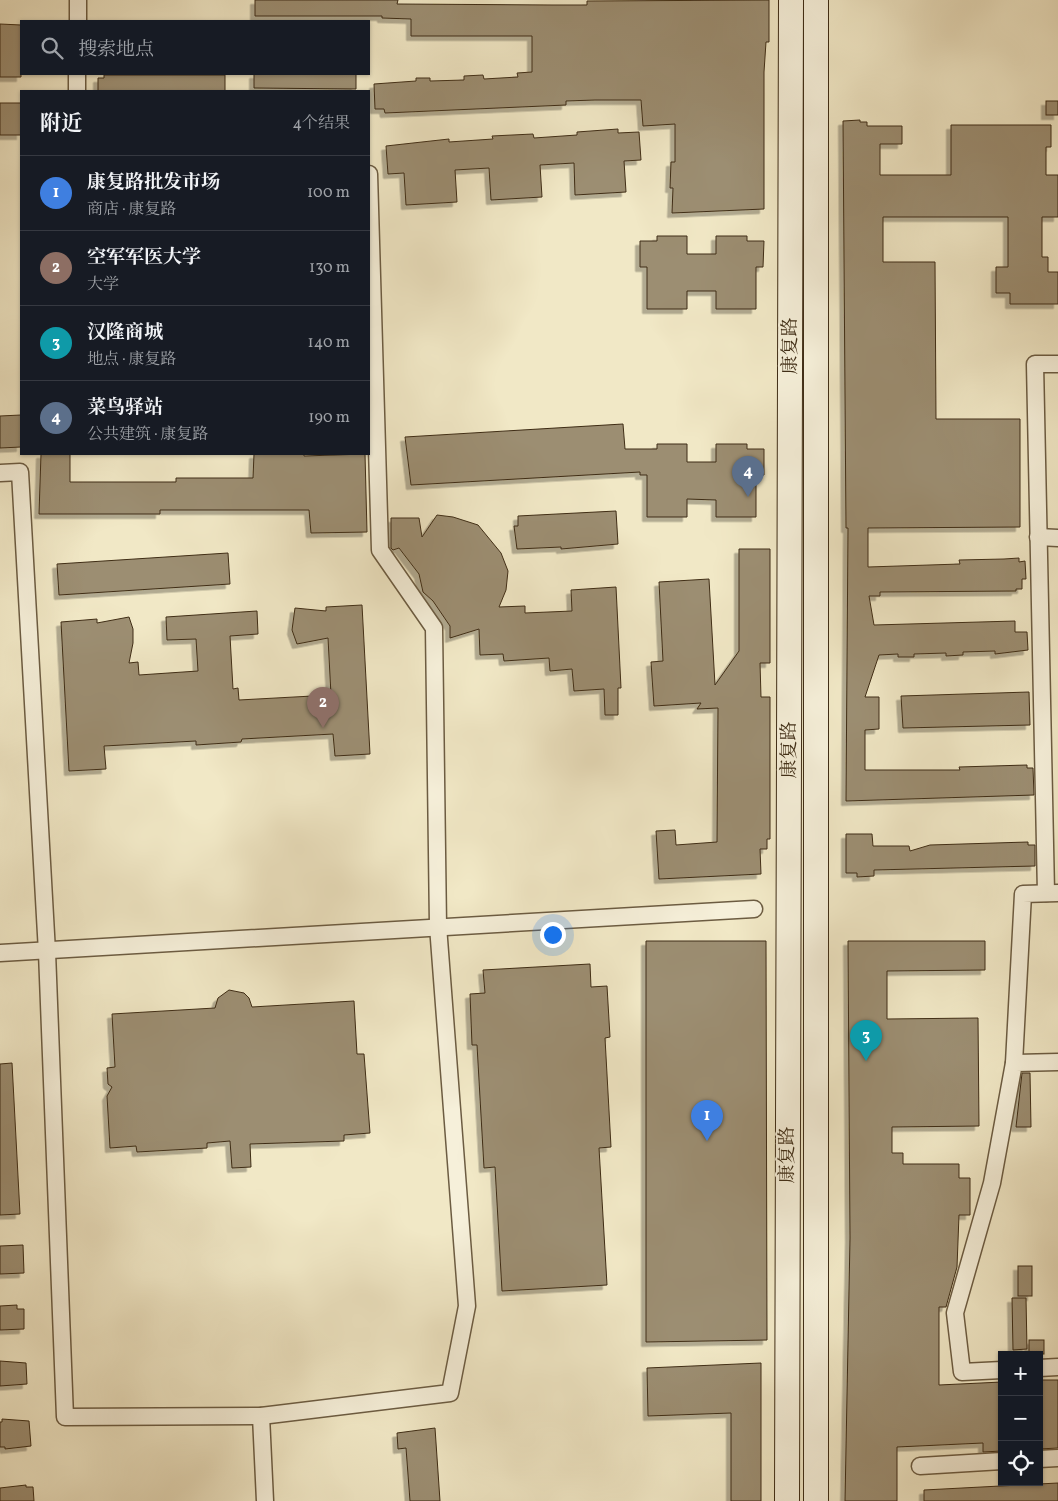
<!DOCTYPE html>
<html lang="zh">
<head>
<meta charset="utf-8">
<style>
  :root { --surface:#171b24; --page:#20242c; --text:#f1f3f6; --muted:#9ea1a6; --line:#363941; --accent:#db2777 }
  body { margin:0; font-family:Vollkorn,"Noto Serif SC",serif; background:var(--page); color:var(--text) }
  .controls { position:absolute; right:15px; bottom:15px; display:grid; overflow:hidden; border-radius:0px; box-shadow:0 1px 4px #0004 }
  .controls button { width:45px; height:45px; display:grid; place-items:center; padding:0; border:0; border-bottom:1px solid var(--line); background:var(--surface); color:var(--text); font:25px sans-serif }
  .you { position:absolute; left:552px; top:934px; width:18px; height:18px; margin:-12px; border:4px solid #fff; border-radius:50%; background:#1a73e8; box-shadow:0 0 0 8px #1a73e833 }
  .badge { display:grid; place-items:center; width:32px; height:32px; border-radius:50%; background:var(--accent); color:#fff; font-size:16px; font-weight:700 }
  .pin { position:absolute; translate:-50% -41px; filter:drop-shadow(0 1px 2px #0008) }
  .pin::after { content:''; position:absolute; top:26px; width:18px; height:15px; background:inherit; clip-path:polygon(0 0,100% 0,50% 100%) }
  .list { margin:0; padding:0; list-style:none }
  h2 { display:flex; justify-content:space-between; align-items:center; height:65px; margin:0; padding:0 20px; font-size:21px }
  h2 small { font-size:16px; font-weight:400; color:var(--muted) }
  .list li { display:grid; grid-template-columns:32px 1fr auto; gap:15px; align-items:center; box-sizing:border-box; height:75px; padding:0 20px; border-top:1px solid var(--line) }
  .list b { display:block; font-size:19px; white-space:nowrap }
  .list p { margin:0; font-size:16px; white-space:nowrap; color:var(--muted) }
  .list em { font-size:16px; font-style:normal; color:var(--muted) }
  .icon { flex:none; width:28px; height:28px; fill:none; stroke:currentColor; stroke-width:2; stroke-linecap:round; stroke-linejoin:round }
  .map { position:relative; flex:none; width:1058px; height:1501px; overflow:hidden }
  .search { position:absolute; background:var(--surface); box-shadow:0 1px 4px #0004; left:20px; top:20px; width:350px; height:55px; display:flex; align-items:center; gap:12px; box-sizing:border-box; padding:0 18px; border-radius:0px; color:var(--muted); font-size:19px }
  .panel { position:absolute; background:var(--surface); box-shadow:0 1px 4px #0004; left:20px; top:90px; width:350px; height:365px; border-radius:0px }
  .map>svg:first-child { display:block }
</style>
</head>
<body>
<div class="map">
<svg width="1058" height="1501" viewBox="0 0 1058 1501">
  <defs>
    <filter id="shadow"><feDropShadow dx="-4.5" dy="4.5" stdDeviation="0" flood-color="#0004"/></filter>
  </defs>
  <rect width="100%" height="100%" fill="#f1e8c6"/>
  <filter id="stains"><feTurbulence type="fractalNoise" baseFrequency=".004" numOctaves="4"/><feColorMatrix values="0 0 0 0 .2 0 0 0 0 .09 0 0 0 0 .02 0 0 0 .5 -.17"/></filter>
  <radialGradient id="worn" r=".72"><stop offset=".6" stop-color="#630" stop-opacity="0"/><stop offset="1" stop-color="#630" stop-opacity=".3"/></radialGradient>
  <g fill="#9c8e72" stroke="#3f2d16" filter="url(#shadow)">
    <polygon points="255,0 398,0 397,4 552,5 587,5 587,1 769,0 769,42 766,42 764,72 764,209 672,213 673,188 670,188 671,162 675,162 675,124 643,126 641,100 595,100 566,101 566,105 385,113 384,109 375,109 374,84 416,81 416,78 430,78 430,81 464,80 464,76 483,75 484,79 518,77 517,73 532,72 532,36 411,36 411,19 382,18 382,16 255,16"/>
    <polygon points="0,24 21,25 21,77 0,77"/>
    <polygon points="254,74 356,74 356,89 254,88"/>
    <polygon points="104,75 225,75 225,91 98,91 98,78 104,78"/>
    <rect x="1046" y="101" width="12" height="14"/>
    <rect x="0" y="103" width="21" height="32"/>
    <polygon points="860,120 860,122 867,122 867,126 902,126 902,144 880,144 880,175 951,175 951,125 1051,125 1051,147 1046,147 1046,175 1058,175 1058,217 1042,217 1042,257 1048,257 1048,272 1058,272 1058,304 1010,304 1010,293 996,293 996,267 1008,267 1008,217 883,217 883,262 935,262 936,419 1020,419 1020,527 868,528 868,567 960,564 959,560 1004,559 1019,558 1019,562 1025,561 1026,579 1022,579 1022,589 1016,589 1016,591 880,592 880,596 869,596 874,625 1015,621 1015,632 1027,632 1028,650 995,654 995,651 963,652 963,655 946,656 946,653 914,654 914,657 898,657 898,654 879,655 865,697 879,697 879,729 865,730 865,770 960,770 959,767 1027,765 1027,768 1033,768 1034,795 846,801 848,528 846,528 843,121"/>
    <polygon points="618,129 618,133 639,132 641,160 624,161 626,192 575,195 574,163 540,165 542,197 491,200 489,168 455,170 457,202 406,205 404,173 388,174 386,146 449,139 449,142 493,139 492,136 533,134 534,138 577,135 577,132"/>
    <polygon points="657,236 687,236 687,254 716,254 716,236 747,236 747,241 764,241 763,267 756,267 756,309 716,309 716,291 687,291 687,309 647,309 647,267 640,267 640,241 657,241"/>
    <polygon points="21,415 21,447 0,448 0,416"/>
    <polygon points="623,424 625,449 657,449 657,444 687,444 687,462 716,462 716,444 747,444 747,449 764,449 764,475 756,475 756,517 716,517 716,500 687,499 687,517 647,517 647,475 640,475 640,472 411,485 405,437"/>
    <polygon points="41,454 70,454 70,482 176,482 176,478 253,478 254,454 304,454 304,456 365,454 367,532 311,533 309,510 160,510 160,514 39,514"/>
    <polygon points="616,511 618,544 561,549 561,547 517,549 514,526 518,526 518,516"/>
    <polygon points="437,515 453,517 478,525 501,553 508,571 506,590 499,607 525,606 525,613 572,611 571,590 616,587 621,688 618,688 618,715 605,715 604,689 574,691 572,669 550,671 549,658 504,661 503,654 480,655 479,629 450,638 450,626 433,601 423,592 419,574 399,548 393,550 391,548 391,518 419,518 422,537"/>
    <polygon points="739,549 770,549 770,663 760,663 761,697 770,697 770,839 767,839 767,849 760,849 761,874 659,879 656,831 675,830 676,845 717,842 718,708 697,709 701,703 654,706 651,662 663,661 659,582 709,579 715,685 739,651"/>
    <polygon points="228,553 230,584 59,595 57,564"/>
    <polygon points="362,605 370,754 335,756 333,734 242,739 241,742 196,745 196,741 104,746 106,769 69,771 61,622 97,619 97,623 129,617 133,629 133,643 129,663 138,662 139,675 198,671 196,639 167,640 166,617 257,611 258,634 230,636 233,689 238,688 239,700 331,695 328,638 297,644 292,630 295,608 326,611 326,607"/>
    <polygon points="1029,692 1030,725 903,728 901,696"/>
    <polygon points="846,834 872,834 873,846 909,846 910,851 930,845 1028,842 1028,845 1035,845 1035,866 874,870 874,876 857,877 857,873 846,873"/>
    <polygon points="646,941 766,941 767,1340 646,1342"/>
    <polygon points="848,941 985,941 985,970 887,971 887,1019 978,1018 979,1126 892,1127 892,1153 903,1153 903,1164 959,1164 959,1178 970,1178 970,1215 959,1215 957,1267 946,1307 939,1307 939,1385 1002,1382 1002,1451 983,1452 983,1443 897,1447 897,1501 845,1501 850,1238"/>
    <polygon points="590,964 591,987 607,986 610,1037 605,1038 611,1147 599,1148 607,1285 502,1291 495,1167 484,1168 477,1045 472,1045 470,994 485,993 483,970"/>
    <polygon points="229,990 244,993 249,998 252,1007 354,1001 357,1054 364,1054 370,1133 344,1135 344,1141 250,1144 251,1167 232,1168 230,1141 207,1143 207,1148 137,1152 136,1146 110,1148 107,1096 112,1087 108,1084 107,1068 115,1067 112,1014 215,1008 218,998"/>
    <polygon points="12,1063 20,1214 0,1215 0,1064"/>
    <polygon points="1022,1073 1030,1073 1031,1127 1016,1127"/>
    <polygon points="23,1245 24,1273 0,1274 0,1246"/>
    <rect x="1018" y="1266" width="14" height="30"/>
    <polygon points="1012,1298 1026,1298 1027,1349 1013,1350"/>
    <polygon points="17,1305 17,1309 24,1309 24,1329 0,1330 0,1306"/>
    <rect x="1029" y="1340" width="15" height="14"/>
    <polygon points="0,1361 26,1363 27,1384 0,1386"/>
    <polygon points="761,1363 761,1501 731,1501 731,1413 648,1416 647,1368"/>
    <polygon points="1039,1380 1058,1380 1058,1448 1039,1449"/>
    <polygon points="2,1419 29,1421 31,1446 5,1449 5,1447 0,1447 0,1422 2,1422"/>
    <polygon points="435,1428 440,1501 410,1501 406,1448 398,1449 397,1433"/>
    <polygon points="1058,1483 1058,1501 924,1501 924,1490"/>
    <polygon points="26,1485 26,1487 33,1487 34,1501 0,1501 0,1488"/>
  </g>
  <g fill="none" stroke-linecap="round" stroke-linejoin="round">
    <defs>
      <g id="minor">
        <polyline points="78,21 78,0"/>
        <polyline points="77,91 77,74"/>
        <polyline points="0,473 20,472 47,952 65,1417 261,1416 450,1393 467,1306 438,926 434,628 380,550 369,174"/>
        <polyline points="1038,537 1058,538"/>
        <polyline points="1046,893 1035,364 1058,364"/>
        <polyline points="0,953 754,909"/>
        <polyline points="1014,1063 1023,894 1058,893"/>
        <polyline points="1039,1368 1058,1367"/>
        <polyline points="1002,1370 962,1372 955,1313 992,1183 1014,1063 1058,1062"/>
        <polyline points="261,1416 265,1501"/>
        <polyline points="1039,1459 1058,1458"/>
        <polyline points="920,1466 1002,1461"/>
      </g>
      <g id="secondary">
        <polyline points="787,1501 791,0"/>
        <polyline points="816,1501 816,0"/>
      </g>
    </defs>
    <use href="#minor" stroke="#6c5c42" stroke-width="19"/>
    <use href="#secondary" stroke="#3f2d16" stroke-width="26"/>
    <use href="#minor" stroke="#f6f0da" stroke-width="16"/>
    <use href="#secondary" stroke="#f6f0da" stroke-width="24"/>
  </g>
  <g text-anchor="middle" stroke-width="4" stroke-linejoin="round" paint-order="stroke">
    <g font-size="19" fill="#3f2d16" stroke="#f6f0da">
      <text transform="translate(789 346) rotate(-90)" y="7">康复路</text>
      <text transform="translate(788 750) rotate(-90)" y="7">康复路</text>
      <text transform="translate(786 1155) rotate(-90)" y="7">康复路</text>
    </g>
  </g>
  <rect width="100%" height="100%" filter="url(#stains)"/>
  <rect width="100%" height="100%" fill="url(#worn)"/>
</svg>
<div class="controls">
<button>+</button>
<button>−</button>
<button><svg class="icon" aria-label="locate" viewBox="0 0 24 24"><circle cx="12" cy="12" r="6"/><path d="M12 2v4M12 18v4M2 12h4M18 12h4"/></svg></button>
</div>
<div class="you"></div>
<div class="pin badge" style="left:707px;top:1141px;background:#3f7fe0">1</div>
<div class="pin badge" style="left:323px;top:728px;background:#8d6e63">2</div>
<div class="pin badge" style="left:866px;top:1061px;background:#0f9aa8">3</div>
<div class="pin badge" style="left:748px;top:497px;background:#5c6f8a">4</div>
<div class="search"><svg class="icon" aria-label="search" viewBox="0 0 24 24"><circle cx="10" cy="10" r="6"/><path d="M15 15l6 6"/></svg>搜索地点</div>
<section class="panel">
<h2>附近<small>4个结果</small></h2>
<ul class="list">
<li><span class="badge" style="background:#3f7fe0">1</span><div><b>康复路批发市场</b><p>商店 · 康复路</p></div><em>100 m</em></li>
<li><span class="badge" style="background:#8d6e63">2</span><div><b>空军军医大学</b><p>大学</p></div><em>130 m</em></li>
<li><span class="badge" style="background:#0f9aa8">3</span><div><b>汉隆商城</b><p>地点 · 康复路</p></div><em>140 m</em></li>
<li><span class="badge" style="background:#5c6f8a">4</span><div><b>菜鸟驿站</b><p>公共建筑 · 康复路</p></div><em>190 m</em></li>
</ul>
</section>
</div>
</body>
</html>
